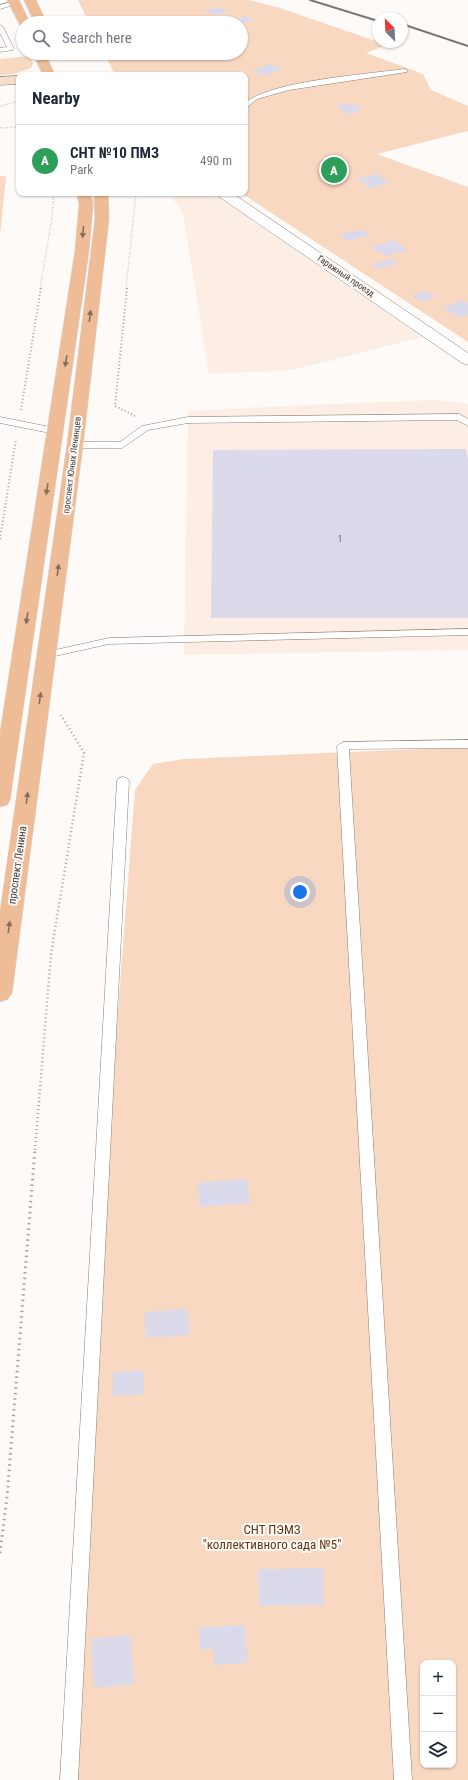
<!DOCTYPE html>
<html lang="en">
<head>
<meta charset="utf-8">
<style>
  :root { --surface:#fff; --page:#f6f6f7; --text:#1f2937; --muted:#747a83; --line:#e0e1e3; --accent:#1a73e8 }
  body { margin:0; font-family:"Roboto Condensed",sans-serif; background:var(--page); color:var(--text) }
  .controls { position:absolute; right:12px; bottom:12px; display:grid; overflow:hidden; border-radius:8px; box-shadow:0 1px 3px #0004 }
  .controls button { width:36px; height:36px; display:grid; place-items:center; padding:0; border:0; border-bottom:1px solid var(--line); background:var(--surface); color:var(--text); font:20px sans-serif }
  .compass { position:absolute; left:372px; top:12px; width:36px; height:36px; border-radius:50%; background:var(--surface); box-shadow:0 1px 3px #0004; rotate:336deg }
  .you { position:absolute; left:300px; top:892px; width:14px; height:14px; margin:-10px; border:3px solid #fff; border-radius:50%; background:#1a73e8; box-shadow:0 0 0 6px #1a73e833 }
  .badge { display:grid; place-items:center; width:26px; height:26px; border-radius:50%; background:var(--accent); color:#fff; font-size:13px; font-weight:700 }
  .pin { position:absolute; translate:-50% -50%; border:2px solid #fff; box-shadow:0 1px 4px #0006 }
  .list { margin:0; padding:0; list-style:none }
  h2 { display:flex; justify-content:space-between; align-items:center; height:52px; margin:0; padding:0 16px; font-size:17px }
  h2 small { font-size:13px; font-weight:400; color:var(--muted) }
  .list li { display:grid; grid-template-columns:26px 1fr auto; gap:12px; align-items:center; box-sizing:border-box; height:72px; padding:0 16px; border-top:1px solid var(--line) }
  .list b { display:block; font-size:15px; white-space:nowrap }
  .list p { margin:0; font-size:13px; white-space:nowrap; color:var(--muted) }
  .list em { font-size:13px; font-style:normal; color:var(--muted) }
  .icon { flex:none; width:22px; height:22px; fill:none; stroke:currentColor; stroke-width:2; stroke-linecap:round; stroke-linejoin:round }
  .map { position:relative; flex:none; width:468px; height:1780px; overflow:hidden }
  .search { position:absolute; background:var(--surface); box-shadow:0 1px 3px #0004; left:16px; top:16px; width:232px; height:44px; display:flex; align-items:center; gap:10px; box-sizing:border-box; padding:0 14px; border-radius:22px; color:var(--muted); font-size:15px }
  .panel { position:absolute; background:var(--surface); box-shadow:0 1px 3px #0004; left:16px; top:72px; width:232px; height:124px; border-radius:8px }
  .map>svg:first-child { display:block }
</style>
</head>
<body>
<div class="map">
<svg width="468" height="1780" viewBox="0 0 468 1780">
  <rect width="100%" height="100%" fill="#fdfaf8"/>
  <g fill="#fceee5">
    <polygon points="169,193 212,193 422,337 293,370 209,374 183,214"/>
    <polygon points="432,400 465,403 468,405 468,650 184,655 188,411 328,404"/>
  </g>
  <g fill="#f9d8c2" fill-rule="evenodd">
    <polygon points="78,0 249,0 280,8 387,45 366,53 423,74 431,90 468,106 468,131 377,154 468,187 468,342 241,193 245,193 245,75 115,75 104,53 241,53 241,23 89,23"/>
    <polygon points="29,56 33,63 31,68 14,74 0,75 0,59"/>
    <polygon points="0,176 6,176 0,236"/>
    <path d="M468,747v1033h-409l76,-990 18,-26 31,-5zM423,1663h30v102h-30z"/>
  </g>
  <g fill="#dadaeb">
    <polygon points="219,7 228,11 216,15 203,11"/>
    <polygon points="245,16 255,19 241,25 241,23 230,22"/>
    <polygon points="218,53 225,53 237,57 227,62 210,56"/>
    <polygon points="269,64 283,68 266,76 252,71"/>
    <polygon points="347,103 351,105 356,104 362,108 357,109 360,112 347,114 336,105"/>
    <polygon points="377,174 390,183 370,188 357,178"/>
    <polygon points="362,229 370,235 348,241 340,235"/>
    <polygon points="393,240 407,250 386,256 371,247"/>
    <polygon points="391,259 398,263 378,269 371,264"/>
    <polygon points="426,291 435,297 421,302 412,295"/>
    <polygon points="463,300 468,303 468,315 460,318 443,308"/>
    <polygon points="466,449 468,460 468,618 211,618 213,450"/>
    <polygon points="247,1179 250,1203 200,1207 197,1183"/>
    <polygon points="188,1309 190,1335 146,1338 145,1312"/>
    <polygon points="143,1370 144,1394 113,1396 113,1372"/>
    <polygon points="323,1568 324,1605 259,1606 258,1569"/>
    <polygon points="245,1625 247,1663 214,1665 214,1649 200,1649 199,1627"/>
    <polygon points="130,1635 134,1684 94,1688 91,1639"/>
  </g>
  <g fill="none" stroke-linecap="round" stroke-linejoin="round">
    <defs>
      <g id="service">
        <polygon points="15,1 18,3 17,4 0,9 0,5"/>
        <polygon points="0,25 3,27 14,49 13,50 0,52 0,48 7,47 0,33"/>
        <path d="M405,69l2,1v2l-118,18 -32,9 -12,10v-6c25,-22 123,-29 160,-34z"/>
        <polygon points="459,414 468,419 468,426 457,420 188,423 148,430 122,448 75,448 70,445 75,442 120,442 142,426 188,417"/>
        <polygon points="0,417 55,428 60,431 55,434 0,423"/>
        <polygon points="468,629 468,635 109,644 46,658 41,655 46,652 109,638"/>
        <polygon points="468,740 468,748 349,749 412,1780 394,1780 337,746 343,742"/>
        <polygon points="123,777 127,778 129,781 78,1780 60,1780 117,781 119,778"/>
      </g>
      <polygon id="minor" points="216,193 232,193 468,353 468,365 462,363 218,196"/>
      <polygon id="secondary" points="19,76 19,84 0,85 0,77"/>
      <g id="primary">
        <polygon points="7,0 19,0 30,23 23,23 23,26 20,25"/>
        <polygon points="24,0 36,0 47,23 35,23"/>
        <polygon points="33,53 45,53 55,75 43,75"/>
        <polygon points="77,193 91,193 93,205 89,251 10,800 7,805 0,807 0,733 75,251 79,205"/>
        <polygon points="94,193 108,193 109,219 83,445 12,993 8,999 0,1002 0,912 67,445 95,219"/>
      </g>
    </defs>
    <use href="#service" stroke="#8c7e75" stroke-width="1"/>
    <use href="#minor" stroke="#8c7e75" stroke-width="1"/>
    <use href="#secondary" stroke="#8c7e75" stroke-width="1"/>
    <use href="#primary" stroke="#d9d7d7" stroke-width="1"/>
    <g stroke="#a6a29f" stroke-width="1.5" stroke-dasharray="0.5 2" stroke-linecap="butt">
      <polyline points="0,106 19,101"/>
      <polyline points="0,128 19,127"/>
      <polyline points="40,289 52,218 54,193"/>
      <polyline points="126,289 136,193"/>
    </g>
    <g stroke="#a6a29f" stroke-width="2" stroke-dasharray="1 2.5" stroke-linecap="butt">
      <polyline points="127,288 115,406 135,416"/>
      <polyline points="21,410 41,288"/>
      <polyline points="0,539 16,439"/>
    </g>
    <polyline stroke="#a6a29f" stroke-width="2.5" stroke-dasharray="1 3" stroke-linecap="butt" points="35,1150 51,954 84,753 61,715"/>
    <polyline stroke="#a6a29f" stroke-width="3" stroke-dasharray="1.5 4" stroke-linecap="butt" points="0,1553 7,1497 35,1149"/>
    <use href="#service" fill="#fff" fill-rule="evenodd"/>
    <use href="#minor" fill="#fff" fill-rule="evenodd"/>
    <use href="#secondary" fill="#f6decb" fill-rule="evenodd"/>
    <use href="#primary" fill="#eebc97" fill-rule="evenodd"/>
    <g stroke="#7c7673" stroke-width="2">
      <polyline points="310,0 378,21"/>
      <polyline points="402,24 468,46"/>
    </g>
  </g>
  <defs><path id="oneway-solid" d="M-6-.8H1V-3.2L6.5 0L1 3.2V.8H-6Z"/></defs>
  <g fill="#866d5c">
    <use href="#oneway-solid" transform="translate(83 232) rotate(95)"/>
    <use href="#oneway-solid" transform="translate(90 316) rotate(-83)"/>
    <use href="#oneway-solid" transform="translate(66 361) rotate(99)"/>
    <use href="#oneway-solid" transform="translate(47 489) rotate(99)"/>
    <use href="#oneway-solid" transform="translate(58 570) rotate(-82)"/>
    <use href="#oneway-solid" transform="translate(27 618) rotate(99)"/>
    <use href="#oneway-solid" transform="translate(40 698) rotate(-82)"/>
    <use href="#oneway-solid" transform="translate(27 798) rotate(-82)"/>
    <use href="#oneway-solid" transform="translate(9 927) rotate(-82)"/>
  </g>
  <g text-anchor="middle" stroke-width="4" stroke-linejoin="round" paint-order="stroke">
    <g font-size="9" fill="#403935" stroke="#fdfaf8">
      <text transform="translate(346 276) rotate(34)" y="3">Гаражный проезд</text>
      <text transform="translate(72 465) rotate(-83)" y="3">проспект Юных Ленинцев</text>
    </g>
    <g font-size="9" fill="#666162">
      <text x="340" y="542">1</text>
    </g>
    <g font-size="11" fill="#403935" stroke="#fdfaf8">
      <text transform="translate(17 865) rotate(-82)" y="4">проспект Ленина</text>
    </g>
    <g font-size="13" fill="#65350c" stroke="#fdfaf8">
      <text x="272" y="1534">СНТ ПЭМЗ<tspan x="272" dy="15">"коллективного сада №5"</tspan></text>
    </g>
  </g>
</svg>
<div class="controls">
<button>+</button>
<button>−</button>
<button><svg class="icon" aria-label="layers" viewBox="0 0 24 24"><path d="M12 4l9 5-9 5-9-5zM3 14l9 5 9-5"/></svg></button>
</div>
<svg class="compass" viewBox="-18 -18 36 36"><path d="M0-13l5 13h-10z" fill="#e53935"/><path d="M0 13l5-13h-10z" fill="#747a83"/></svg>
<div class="you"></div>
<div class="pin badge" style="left:334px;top:170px;background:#2e9e5b">A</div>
<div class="search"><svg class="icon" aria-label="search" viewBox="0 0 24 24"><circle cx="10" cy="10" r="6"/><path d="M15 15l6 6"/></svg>Search here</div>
<section class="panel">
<h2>Nearby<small></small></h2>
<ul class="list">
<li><span class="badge" style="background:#2e9e5b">A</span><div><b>СНТ №10 ПМЗ</b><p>Park</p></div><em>490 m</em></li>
</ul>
</section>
</div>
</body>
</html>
